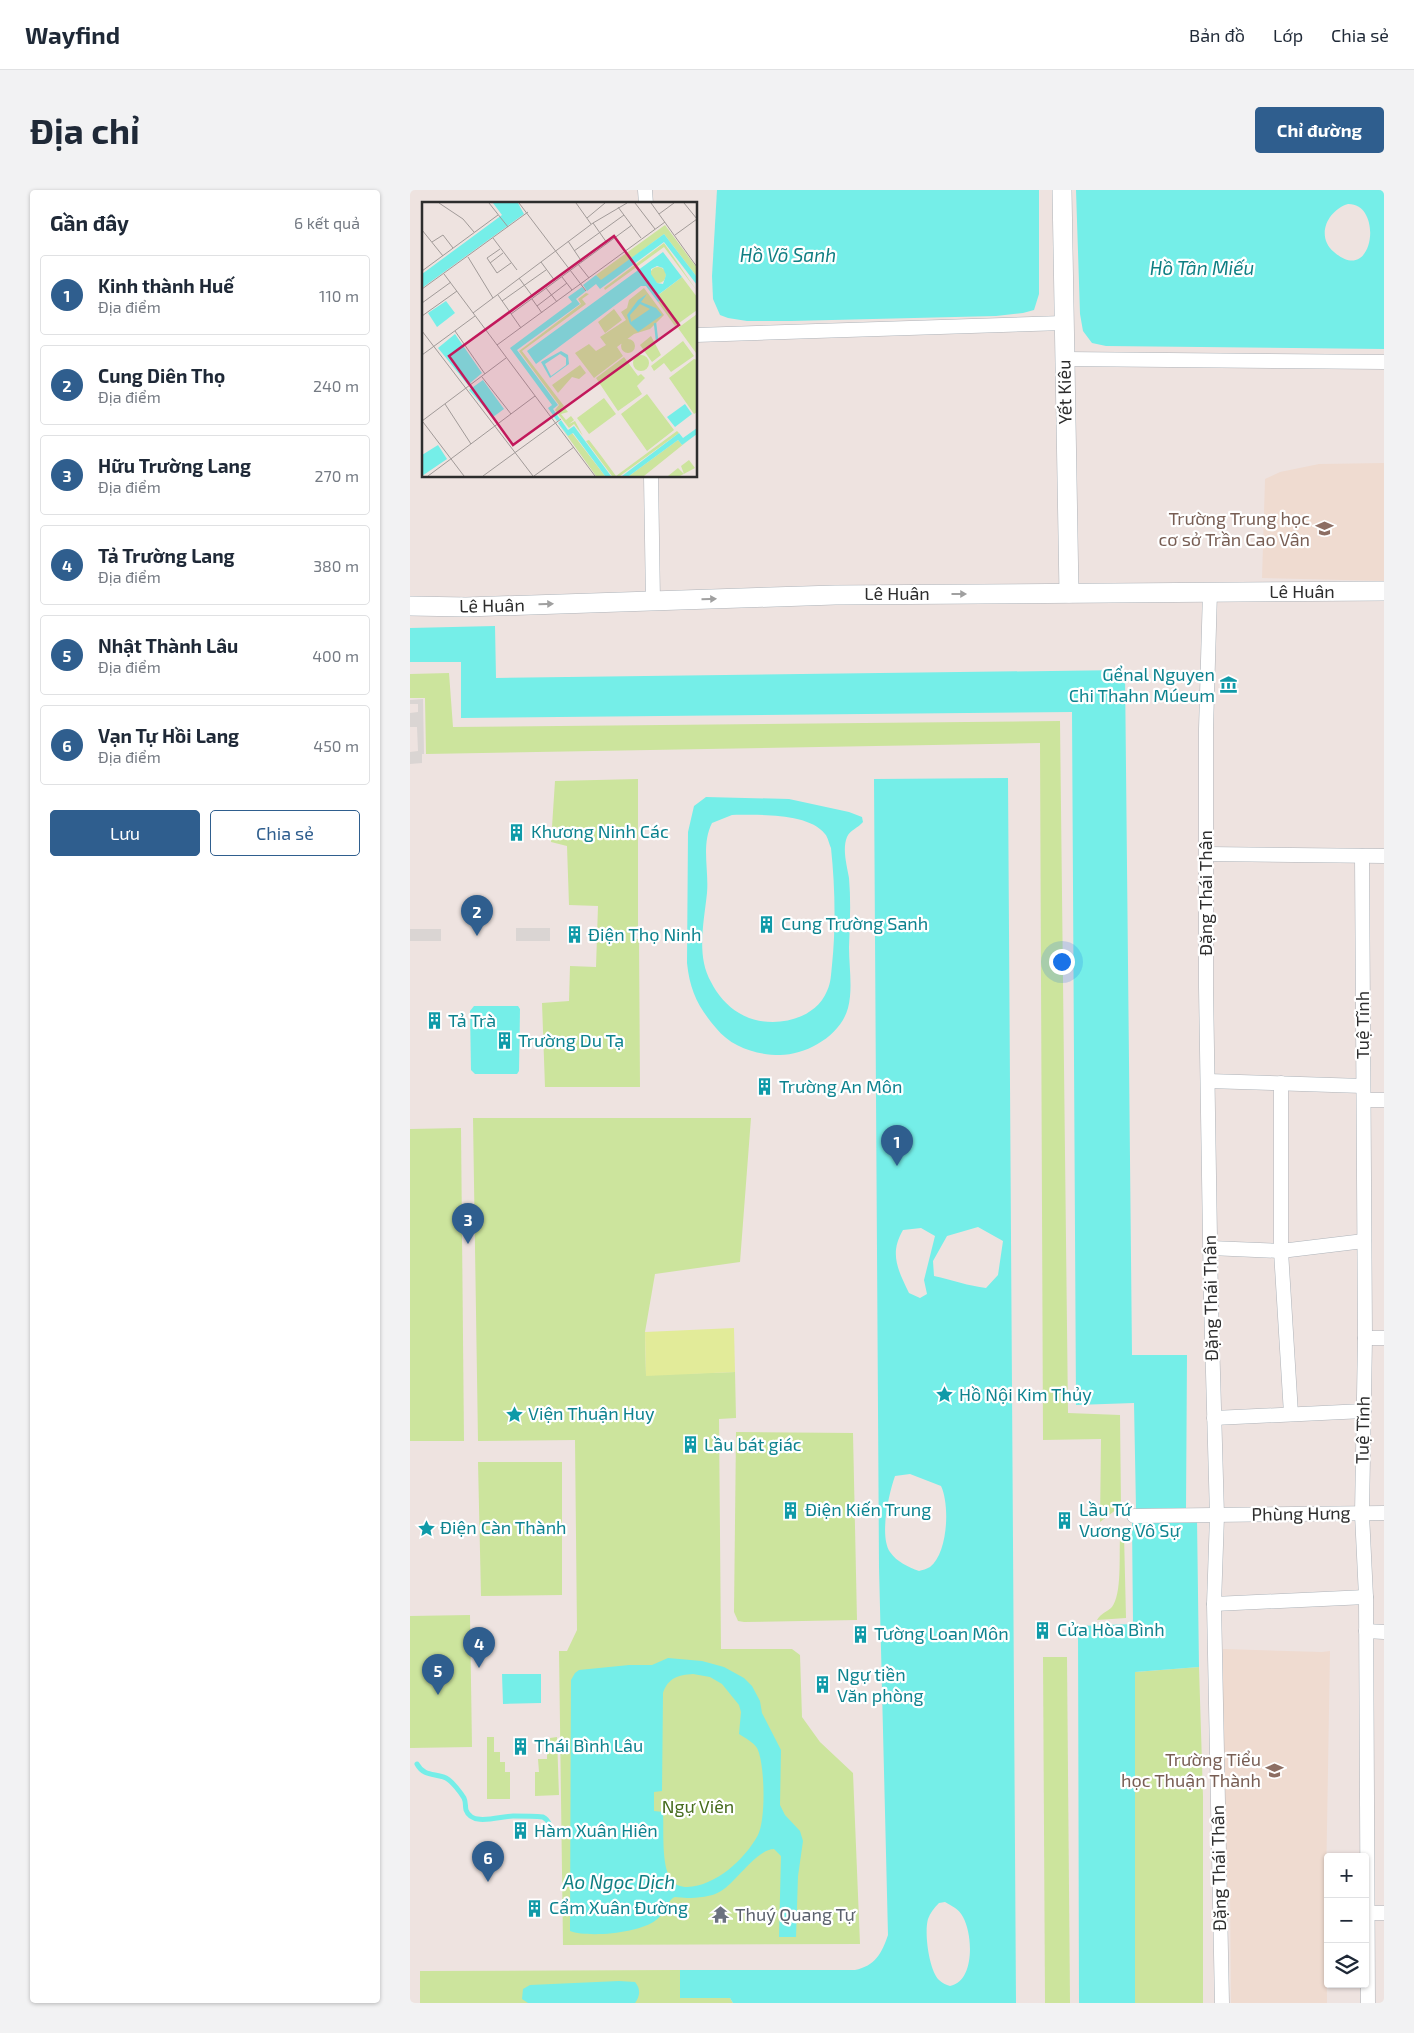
<!DOCTYPE html>
<html lang="vi">
<head>
<meta charset="utf-8">
<style>
  :root { --surface:#fff; --page:#f2f2f3; --text:#1f2937; --muted:#747a83; --line:#e0e1e3; --accent:#2f5e8e }
  body { margin:0; font-family:"Exo 2",sans-serif; background:var(--page); color:var(--text) }
  .controls { position:absolute; right:15px; bottom:15px; display:grid; overflow:hidden; border-radius:5px; box-shadow:0 1px 4px #0004 }
  .controls button { width:45px; height:45px; display:grid; place-items:center; padding:0; border:0; border-bottom:1px solid var(--line); background:var(--surface); color:var(--text); font:25px sans-serif }
  .you { position:absolute; left:651px; top:771px; width:18px; height:18px; margin:-12px; border:4px solid #fff; border-radius:50%; background:#1a73e8; box-shadow:0 0 0 8px #1a73e833 }
  .badge { display:grid; place-items:center; width:32px; height:32px; border-radius:50%; background:var(--accent); color:#fff; font-size:16px; font-weight:700 }
  .pin { position:absolute; translate:-50% -41px; filter:drop-shadow(0 1px 2px #0008) }
  .pin::after { content:''; position:absolute; top:26px; width:18px; height:15px; background:inherit; clip-path:polygon(0 0,100% 0,50% 100%) }
  .list { margin:0; padding:0; list-style:none }
  h2 { display:flex; justify-content:space-between; align-items:center; height:65px; margin:0; padding:0 20px; font-size:21px }
  h2 small { font-size:16px; font-weight:400; color:var(--muted) }
  .list li { display:grid; grid-template-columns:32px 1fr auto; gap:15px; align-items:center; box-sizing:border-box; height:80px; margin:0 10px 10px; padding:0 10px; border:1px solid var(--line); border-radius:5px }
  .list b { display:block; font-size:19px; white-space:nowrap }
  .list p { margin:0; font-size:16px; white-space:nowrap; color:var(--muted) }
  .list em { font-size:16px; font-style:normal; color:var(--muted) }
  .actions { display:flex; gap:10px; padding:15px 20px }
  .actions a { flex:1; padding:11px 0; border:1px solid var(--accent); border-radius:5px; text-align:center; font-size:18px; color:var(--accent) }
  .actions .main { background:var(--accent); color:#fff }
  .icon { flex:none; width:28px; height:28px; fill:none; stroke:currentColor; stroke-width:2; stroke-linecap:round; stroke-linejoin:round }
  .map { position:relative; flex:none; width:974px; height:1813px; overflow:hidden; border-radius:5px }
  header { display:flex; align-items:center; gap:30px; box-sizing:border-box; height:70px; padding:0 25px; background:var(--surface); border-bottom:1px solid var(--line) }
  header strong { font-size:24px }
  nav { display:flex; gap:28px; margin-inline-start:auto; font-size:18px }
  .intro { display:flex; align-items:center; justify-content:space-between; box-sizing:border-box; height:120px; padding:0 30px }
  h1 { margin:0; font-size:35px }
  .button { padding:12px 22px; border-radius:5px; background:var(--accent); color:#fff; font-size:18px; font-weight:700 }
  main { display:flex; gap:30px; padding:0 30px }
  aside { flex:1; background:var(--surface); border-radius:5px; box-shadow:0 1px 4px #0004 }
  .map>svg:first-child { display:block }
</style>
</head>
<body>
<header>
<strong>Wayfind</strong>
<nav><a>Bản đồ</a><a>Lớp</a><a>Chia sẻ</a></nav>
</header>
<div class="intro"><h1>Địa chỉ</h1><a class="button">Chỉ đường</a></div>
<main>
<aside>
<h2>Gần đây<small>6 kết quả</small></h2>
<ul class="list">
<li><span class="badge">1</span><div><b>Kinh thành Huế</b><p>Địa điểm</p></div><em>110 m</em></li>
<li><span class="badge">2</span><div><b>Cung Diên Thọ</b><p>Địa điểm</p></div><em>240 m</em></li>
<li><span class="badge">3</span><div><b>Hữu Trường Lang</b><p>Địa điểm</p></div><em>270 m</em></li>
<li><span class="badge">4</span><div><b>Tả Trường Lang</b><p>Địa điểm</p></div><em>380 m</em></li>
<li><span class="badge">5</span><div><b>Nhật Thành Lâu</b><p>Địa điểm</p></div><em>400 m</em></li>
<li><span class="badge">6</span><div><b>Vạn Tự Hồi Lang</b><p>Địa điểm</p></div><em>450 m</em></li>
</ul>
<div class="actions"><a class="main">Lưu</a><a>Chia sẻ</a></div>
</aside>
<div class="map">
<svg width="974" height="1813" viewBox="0 0 974 1813">
  <rect width="100%" height="100%" fill="#eee3e0"/>
  <g fill="#efdbd0">
    <polygon points="974,273 974,391 852,388 855,289 870,282 909,274"/>
    <polygon points="813,1459 912,1462 920,1461 916,1697 917,1813 821,1813 820,1699 813,1700"/>
  </g>
  <g fill="#cce49d">
    <polygon points="39,483 43,537 650,531 658,1223 710,1225 711,1316 690,1332 691,1249 633,1250 630,553 16,564 15,508 0,508 0,484"/>
    <polygon points="228,589 228,736 226,737 225,749 229,749 230,897 135,897 132,813 159,811 160,776 186,777 188,716 159,715 157,656 141,652 145,591"/>
    <polygon points="63,928 341,928 330,1072 245,1084 235,1142 236,1185 325,1182 326,1228 309,1229 311,1459 382,1459 390,1465 392,1527 410,1552 443,1583 450,1754 153,1755 149,1461 157,1461 167,1440 165,1250 68,1251"/>
    <polygon points="51,938 54,1251 0,1251 0,939"/>
    <polygon points="326,1242 443,1243 447,1430 334,1432 328,1431 324,1422"/>
    <polygon points="68,1272 152,1272 152,1405 71,1406"/>
    <path d="M714,1344l2,84 -29,2c4,-7 10,-8 15,-13 10,-13 7,-51 8,-68z"/>
    <polygon points="60,1425 62,1557 0,1558 0,1426"/>
    <polygon points="633,1467 657,1467 660,1813 635,1813"/>
    <polygon points="789,1477 793,1606 793,1813 725,1813 725,1482"/>
    <polygon points="77,1547 84,1547 84,1562 90,1562 90,1572 95,1572 95,1582 100,1582 100,1609 77,1609"/>
    <polygon points="147,1547 149,1605 125,1606 125,1582 129,1582 128,1569 137,1569 137,1561 141,1560 140,1548"/>
    <polygon points="270,1780 270,1808 320,1808 323,1813 10,1813 10,1781"/>
  </g>
  <polygon fill="#e2eb99" points="324,1138 325,1182 236,1186 235,1142"/>
  <g fill="#dad5d3">
    <polygon points="13,509 14,564 12,564 12,573 0,574 0,562 8,561 7,537 0,537 0,523 8,522 8,514 0,514 0,510"/>
    <rect x="106" y="738" width="34" height="13"/>
    <rect x="0" y="739" width="31" height="12"/>
  </g>
  <g fill="#75eee8" fill-rule="evenodd">
    <polygon points="307,0 629,0 629,104 624,120 613,123 586,126 381,131 337,131 318,128 310,125 303,109 302,86"/>
    <path d="M666,0h308v159l-278,-3 -14,-3 -9,-12 -3,-17zM938,14c36,-1 26,83 -14,48 -19,-16 -6,-42 14,-48z"/>
    <polygon points="85,436 86,488 715,480 722,1165 777,1165 776,1318 726,1319 724,1213 666,1215 662,522 51,528 51,472 0,472 0,438"/>
    <path d="M598,588l8,1225h-283l-3,-5h-50v-28h175c20,-4 27,-17 33,-35l-9,-368 -5,-788zM568,1037l25,14 -5,34 -12,13c-17,-2 -34,-8 -52,-12l-1,-15 14,-25zM511,1038l14,8 -11,44 3,14 -7,4 -11,-5c-11,-23 -20,-39 -6,-63zM500,1284l31,12c9,19 7,67 -11,81 -3,2 -8,3 -11,4 -11,-4 -22,-9 -29,-19 -11,-16 -1,-59 5,-76zM535,1712c7,4 14,7 18,15 10,18 12,64 -13,69 -4,-1 -8,-3 -11,-6 -10,-10 -15,-47 -11,-61 2,-6 6,-11 11,-16z"/>
    <path d="M296,607l83,2 60,13 13,5 1,5c-5,6 -13,8 -16,15 -5,12 0,29 2,41 2,23 1,46 0,69 0,20 4,42 -1,61 -7,27 -41,47 -68,47 -24,0 -49,-8 -64,-27 -18,-21 -26,-37 -29,-65l1,-131 6,-26zM322,625c24,0 76,-3 93,19 3,3 4,10 6,14 4,38 5,79 1,117 -1,9 -1,18 -5,26 -13,32 -61,39 -88,22 -12,-7 -22,-19 -28,-31 -15,-26 -7,-60 -4,-89 2,-24 -6,-48 5,-70z"/>
    <polygon points="64,816 108,816 110,819 109,881 107,884 65,884 61,880 60,821"/>
    <polygon points="787,1329 789,1477 725,1482 725,1813 669,1813 668,1436 723,1434 722,1332"/>
    <path d="M258,1468l34,3 22,6 20,11 8,8 8,15 2,12 19,37 -1,55 5,10 15,16 3,10 -5,35 -2,61h-17l2,-81 -7,-7c-17,0 -38,33 -53,42 -9,6 -24,7 -34,7 -4,0 -8,-1 -12,-1 -7,2 -11,18 -19,23 -16,13 -67,18 -86,11l1,-251 4,-7 4,-3 50,-5h23zM283,1484l17,3 12,7 17,21 2,7 -2,22c6,4 14,8 18,14 8,15 9,72 1,87 -13,24 -42,51 -71,52 -6,0 -13,-2 -16,-8 -10,-13 -7,-50 -8,-67l-9,-1v-19l8,-1 1,-98c5,-15 15,-18 30,-19z"/>
    <polygon points="92,1484 131,1484 131,1513 93,1514"/>
    <path d="M209,1791l16,1c6,7 5,14 0,21h-107l-6,-4 1,-10 7,-4z"/>
  </g>
  <g fill="none" stroke-linecap="round" stroke-linejoin="round">
    <path stroke="#75eee8" stroke-width="5" d="M7,1574c7,13 18,9 29,14 6,3 15,15 18,20 2,4 1,8 2,12 6,17 34,6 47,6 10,0 20,0 30,1 8,4 7,12 7,20"/>
    <defs>
      <g id="street">
        <polyline points="235,0 236,14"/>
        <polyline points="286,145 654,133"/>
        <polyline points="655,169 974,172"/>
        <polyline points="241,286 243,411"/>
        <polyline points="800,402 796,539 796,797 801,1111 807,1326 804,1414 812,1813"/>
        <polyline points="797,664 974,666"/>
        <polyline points="952,666 955,1148 952,1324 956,1407 958,1813"/>
        <polyline points="798,891 953,896"/>
        <polyline points="871,893 871,1061 881,1224"/>
        <polyline points="954,910 974,910"/>
        <polyline points="800,1058 871,1061 954,1051"/>
        <polyline points="955,1148 974,1148"/>
        <polyline points="804,1228 954,1221"/>
        <polyline points="724,1326 974,1323"/>
        <polyline points="804,1414 956,1407"/>
        <polyline points="956,1441 974,1442"/>
        <polyline points="957,1723 974,1723"/>
      </g>
      <g id="secondary">
        <polyline points="652,0 659,403"/>
        <polyline points="0,416 56,417 425,405 974,401"/>
      </g>
    </defs>
    <use href="#street" stroke="#adb3b9" stroke-width="15"/>
    <use href="#secondary" stroke="#adb3b9" stroke-width="20"/>
    <use href="#street" stroke="#fff" stroke-width="14"/>
    <use href="#secondary" stroke="#fff" stroke-width="19"/>
  </g>
  <defs><path id="oneway-solid" d="M-6-.8H1V-3.2L6.5 0L1 3.2V.8H-6Z" transform="scale(1.25)"/></defs>
  <g fill="#a0a0a0">
    <use href="#oneway-solid" transform="translate(549 404)"/>
    <use href="#oneway-solid" transform="translate(299 409) rotate(-2)"/>
    <use href="#oneway-solid" transform="translate(136 414) rotate(-1)"/>
  </g>
  <defs>
    <symbol id="school-bare" viewBox="-9 -9 18 18"><path d="M0-5L7-2L0 1L-7-2ZM-4 1L0 2.5L4 1V4Q0 6-4 4Z" fill="#8d6e63" stroke="#fff" stroke-width="2.5" paint-order="stroke"/></symbol>
    <symbol id="museum-bare" viewBox="-9 -9 18 18"><path d="M0-6L6-3V-2H-6V-3ZM-5-1h2V3h-2ZM-1-1h2V3h-2ZM3-1h2V3H3ZM-6 4H6V6H-6Z" fill="#0f9aa8" stroke="#fff" stroke-width="2.5" paint-order="stroke"/></symbol>
    <symbol id="building-bare" viewBox="-9 -9 18 18"><path d="M-4-6H4V6H1V3H-1V6H-4ZM-2.5-4.3h1.7v1.8h-1.7ZM.8-4.3h1.7v1.8H.8ZM-2.5-1h1.7V.8h-1.7ZM.8-1h1.7V.8H.8Z" fill="#0f9aa8" stroke="#fff" stroke-width="2.5" paint-order="stroke"/></symbol>
    <symbol id="sight-bare" viewBox="-9 -9 18 18"><path d="M0-6L1.8-2.2L6-1.7L2.9 1.2L3.7 5.4L0 3.3L-3.7 5.4L-2.9 1.2L-6-1.7L-1.8-2.2Z" fill="#0f9aa8" stroke="#fff" stroke-width="2.5" paint-order="stroke"/></symbol>
    <symbol id="temple-bare" viewBox="-9 -9 18 18"><path d="M0-6L5-2H3V0L6.5 2.5H4V6H1.5V3h-3V6H-4V2.5H-6.5L-3 0V-2H-5Z" fill="#6b7280" stroke="#fff" stroke-width="2.5" paint-order="stroke"/></symbol>
  </defs>
  <g fill-rule="evenodd">
    <use href="#school-bare" x="902" y="326" width="25" height="25"/>
    <use href="#museum-bare" x="806" y="482" width="25" height="25"/>
    <use href="#building-bare" x="94" y="630" width="25" height="25"/>
    <use href="#building-bare" x="344" y="722" width="25" height="25"/>
    <use href="#building-bare" x="152" y="732" width="25" height="25"/>
    <use href="#building-bare" x="12" y="818" width="25" height="25"/>
    <use href="#building-bare" x="82" y="838" width="25" height="25"/>
    <use href="#building-bare" x="342" y="884" width="25" height="25"/>
    <use href="#sight-bare" x="522" y="1192" width="25" height="25"/>
    <use href="#sight-bare" x="92" y="1212" width="25" height="25"/>
    <use href="#building-bare" x="268" y="1242" width="25" height="25"/>
    <use href="#building-bare" x="368" y="1308" width="25" height="25"/>
    <use href="#building-bare" x="642" y="1318" width="25" height="25"/>
    <use href="#sight-bare" x="4" y="1326" width="25" height="25"/>
    <use href="#building-bare" x="620" y="1428" width="25" height="25"/>
    <use href="#building-bare" x="438" y="1432" width="25" height="25"/>
    <use href="#building-bare" x="400" y="1482" width="25" height="25"/>
    <use href="#building-bare" x="98" y="1544" width="25" height="25"/>
    <use href="#school-bare" x="852" y="1568" width="25" height="25"/>
    <use href="#building-bare" x="98" y="1628" width="25" height="25"/>
    <use href="#building-bare" x="112" y="1706" width="25" height="25"/>
    <use href="#temple-bare" x="298" y="1712" width="25" height="25"/>
  </g>
  <g text-anchor="middle" stroke-width="4.5" stroke-linejoin="round" paint-order="stroke">
    <g font-size="18" fill="#2d2d2d" stroke="#fff">
      <text transform="translate(655 202) rotate(-91)" y="6">Yết Kiêu</text>
      <text x="892" y="408">Lê Huân</text>
      <text x="487" y="410">Lê Huân</text>
      <text transform="translate(82 416) rotate(-1)" y="6">Lê Huân</text>
      <text transform="translate(796 703) rotate(-90)" y="6">Đặng Thái Thân</text>
      <text transform="translate(953 835) rotate(-90)" y="6">Tuệ Tĩnh</text>
      <text transform="translate(801 1108) rotate(-91)" y="6">Đặng Thái Thân</text>
      <text transform="translate(953 1240) rotate(-89)" y="6">Tuệ Tĩnh</text>
      <text transform="translate(891 1324) rotate(-1)" y="6">Phùng Hưng</text>
      <text transform="translate(809 1678) rotate(-91)" y="6">Đặng Thái Thân</text>
    </g>
    <g font-size="18" fill="#785e54" stroke="#fff" text-anchor="end">
      <text x="900" y="335">Trường Trung học<tspan x="900" dy="21">cơ sở Trần Cao Vân</tspan></text>
      <text x="851" y="1576">Trường Tiểu<tspan x="851" dy="21">học Thuận Thành</tspan></text>
    </g>
    <g font-size="18" fill="#0d838f" stroke="#fff" text-anchor="start">
      <text x="805" y="491" text-anchor="end">Gểnal Nguyen<tspan x="805" dy="21">Chi Thahn Múeum</tspan></text>
      <text x="121" y="648">Khương Ninh Các</text>
      <text x="371" y="740">Cung Trường Sanh</text>
      <text x="178" y="751">Điện Thọ Ninh</text>
      <text x="38" y="837">Tả Trà</text>
      <text x="108" y="857">Trường Du Tạ</text>
      <text x="369" y="903">Trường An Môn</text>
      <text x="549" y="1211">Hồ Nội Kim Thủy</text>
      <text x="118" y="1230">Viện Thuận Huy</text>
      <text x="294" y="1261">Lầu bát giác</text>
      <text x="395" y="1326">Điện Kiến Trung</text>
      <text x="669" y="1326">Lầu Tứ<tspan x="669" dy="21">Vương Vô Sự</tspan></text>
      <text x="30" y="1344">Điện Càn Thành</text>
      <text x="647" y="1446">Cửa Hòa Bình</text>
      <text x="464" y="1450">Tường Loan Môn</text>
      <text x="427" y="1491">Ngự tiền<tspan x="427" dy="21">Văn phòng</tspan></text>
      <text x="124" y="1562">Thái Bình Lâu</text>
      <text x="124" y="1647">Hàm Xuân Hiên</text>
      <text x="139" y="1724">Cẩm Xuân Đường</text>
    </g>
    <g font-size="18" fill="#456b1c" stroke="#fff">
      <text x="288" y="1623">Ngự Viên</text>
    </g>
    <g font-size="18" fill="#5b616d" stroke="#fff" text-anchor="start">
      <text x="325" y="1731">Thuý Quang Tự</text>
    </g>
    <g font-size="19" font-style="italic" fill="#0f7f83" stroke="#fff">
      <text x="378" y="72">Hồ Võ Sanh</text>
      <text x="792" y="85">Hồ Tân Miếu</text>
      <text x="209" y="1699">Ao Ngọc Dịch</text>
    </g>
  </g>
  <g transform="translate(12 12)">
    <rect width="275" height="275" fill="#eee3e0"/>
    <path d="M243,23l32,43v9l-33,-43 -63,47 -5,-6zM242,41l33,48 -33,-44 -59,43 -1,-2zM228 73a8 8 0 1 1 16 0a8 8 0 1 1-16 0ZM260,75l15,20v13l-22,16 -17,-24 3,-2 -4,-4zM222,86l20,27 -14,14 -16,5 -17,13 6,9 -29,22 -19,-25 14,-9 7,7 10,-6 -6,-8 26,-17 -5,-8 6,-4 2,-8zM164,91l3,1 -7,5 4,5 -64,47 42,55 -5,4 5,-3 4,5 -7,2 5,6 5,-4 3,4 -5,4 6,-3 8,15 -9,-12 -5,4 -14,-18 4,-5 -40,-54 62,-47 -3,-5zM192,107l8,11 -17,13 -7,-11zM275,112v38l-1,1 -18,-25zM229,134l10,19 -9,7 -12,-17zM199 144a7 7 0 1 1 14 0a7 7 0 1 1-14 0ZM261,139l11,15 -23,16 -7,-9 -10,8 -3,-5zM211 161a8 8 0 1 1 16 0a8 8 0 1 1-16 0ZM202,155l14,19 3,-2 4,4 -8,8 5,8 -24,17 -22,-33zM272,157l3,1v52l-3,2 -25,-36zM158,163l6,8 -7,6 -7,-2 -14,16 -6,-8zM225,192l27,36 -27,21 -26,-37zM182,196l12,16 -27,20 -12,-16zM136,221l10,13 4,-3 33,43h-9zM255,229l2,2 -59,43h-4zM268,237l-46,37h-15l49,-36 4,5zM167,238l13,17 14,19h-4l-26,-35zM267,258l6,8 -15,8h-12l10,-8 6,6 -3,-8z" fill="#cce49d"/>
    <path d="M71,1h25l6,11 -102,74v-14l80,-59zM242,32l33,43v8l-33,-43 -64,47 -4,-5 -9,7 -4,-6 13,-10 5,5zM241,50l19,25 -24,18 3,5 -3,2 -12,-16h-5l-105,78 -9,-13zM235,64l6,2 3,7 -3,9 -6,-1 -6,-9v-5zM160,85l4,4 -10,8 4,5 -63,46 41,55 -5,4 7,10 -3,2 -9,-13 4,-3 -42,-57 62,-46 -4,-5zM225,92l-6,8 15,6 6,7 -24,17 -8,-8 -3,-9 11,-15zM218,102l10,5 -19,13 -1,-7zM24,99l9,12 -18,14 -9,-14zM33,132l27,39 -14,12 -30,-37zM139,149l7,4 1,9 -19,14 -9,-16zM138,152l6,4v7l-15,11 -6,-12zM61,178l21,29 -11,8 -24,-27zM263,202l7,10 -17,13 -8,-10zM139,218l7,10 6,-4 37,50h-6l-32,-43 -5,3 -10,-13zM275,226v6l-15,11 -4,-5 -49,36h-7l57,-43 4,5zM16,243l9,14 -25,17v-21z" fill="#75eee8" fill-rule="evenodd"/>
    <path fill="none" stroke="#75eee8" stroke-width="2.5" d="M233,121l2,17"/>
    <path fill="none" stroke="#a19a98" stroke-width="1" d="M17,1l24,16 11,13M67,1l19,24M97,1l67,88M154,1l15,21M213,1l20,26M229,1l46,64M262,1l13,16M196,5l23,31M237,12l15,-11M165,16l18,-15M171,21l14,20M0,28l21,26M253,33l22,-16M71,36l24,32M146,39l14,21M10,40l11,-7 10,13M78,47l-13,9 10,15 14,-10M152,49l50,-36M46,55l25,41M119,60l14,19M68,61l13,-10M156,62l11,14M0,69l76,-56M22,72l151,202M140,75l10,13M97,76l14,19M124,86l11,14M0,87l106,-77M76,93l23,33M110,97l10,14M80,99l44,-31M0,101l29,-21M115,104l30,-23M51,111l120,-90 34,-20M89,112l121,-89M0,114l35,-25M0,129l111,145M33,129l30,43M75,143l168,-123M0,153l53,-39M60,175l29,37M23,202l26,40M0,219l84,-63M1,220l41,54M6,274l107,-80M61,274l78,-57M112,274l40,-29"/>
    <path fill="#c2185b" fill-opacity="0.15" stroke="#c2185b" stroke-width="2.5" d="M192,34l65,89 -166,120 -64,-89z"/>
    <rect width="275" height="275" fill="none" stroke="#2d2d2d" stroke-width="2.5"/>
  </g>
</svg>
<div class="controls">
<button>+</button>
<button>−</button>
<button><svg class="icon" aria-label="layers" viewBox="0 0 24 24"><path d="M12 4l9 5-9 5-9-5zM3 14l9 5 9-5"/></svg></button>
</div>
<div class="you"></div>
<div class="pin badge" style="left:487px;top:976px">1</div>
<div class="pin badge" style="left:67px;top:746px">2</div>
<div class="pin badge" style="left:58px;top:1054px">3</div>
<div class="pin badge" style="left:69px;top:1478px">4</div>
<div class="pin badge" style="left:28px;top:1505px">5</div>
<div class="pin badge" style="left:78px;top:1692px">6</div>
</div>
</main>
</body>
</html>
